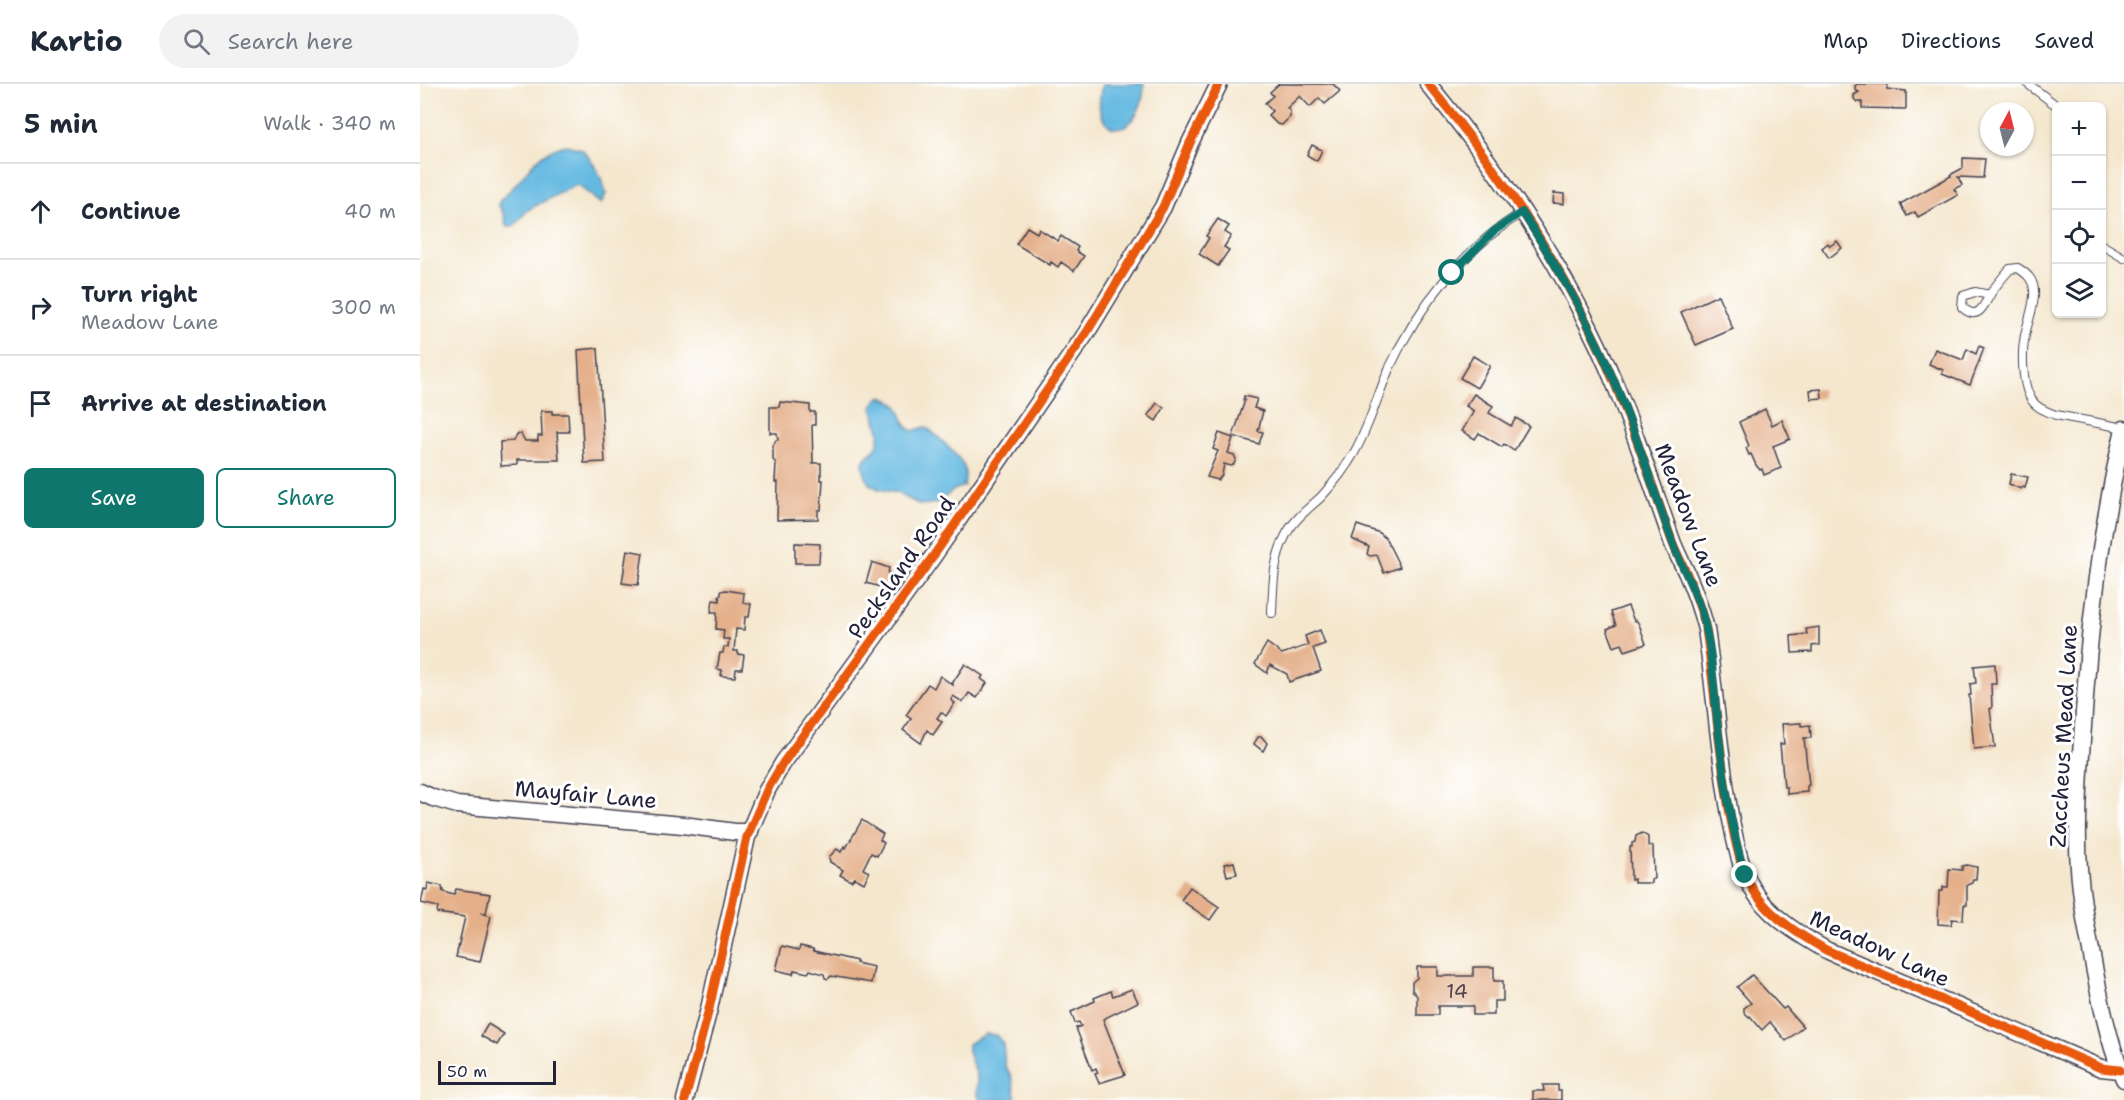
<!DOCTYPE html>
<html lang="en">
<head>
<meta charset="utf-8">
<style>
  :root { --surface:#fff; --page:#f2f2f3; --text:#1f2937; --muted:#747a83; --line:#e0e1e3; --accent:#0f766e }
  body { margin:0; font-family:"Shantell Sans",sans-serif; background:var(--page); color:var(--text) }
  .controls { position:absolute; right:18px; top:18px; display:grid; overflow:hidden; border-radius:9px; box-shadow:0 2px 4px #0004 }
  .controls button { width:54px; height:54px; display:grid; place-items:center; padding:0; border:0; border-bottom:2px solid var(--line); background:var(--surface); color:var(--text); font:30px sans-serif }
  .compass { position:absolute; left:1560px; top:18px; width:54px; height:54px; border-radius:50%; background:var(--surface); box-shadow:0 2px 4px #0004; rotate:7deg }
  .scale { position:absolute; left:18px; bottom:15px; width:118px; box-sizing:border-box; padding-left:6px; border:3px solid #22223b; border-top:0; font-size:16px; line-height:21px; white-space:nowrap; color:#22223b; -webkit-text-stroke:4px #fff; paint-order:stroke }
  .stop { position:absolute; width:18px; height:18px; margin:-14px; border:4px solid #0f766e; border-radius:50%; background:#fff }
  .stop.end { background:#0f766e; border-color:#fff; box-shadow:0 2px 6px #0008 }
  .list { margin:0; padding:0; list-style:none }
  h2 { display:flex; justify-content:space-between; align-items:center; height:78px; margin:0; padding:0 24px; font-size:26px }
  h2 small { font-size:20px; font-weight:400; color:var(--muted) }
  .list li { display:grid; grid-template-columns:39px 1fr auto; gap:18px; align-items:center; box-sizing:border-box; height:96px; padding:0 24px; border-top:2px solid var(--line) }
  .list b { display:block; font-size:22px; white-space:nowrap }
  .list p { margin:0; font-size:20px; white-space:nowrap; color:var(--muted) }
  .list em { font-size:20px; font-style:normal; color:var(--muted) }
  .actions { display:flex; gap:12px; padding:18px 24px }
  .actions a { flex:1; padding:14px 0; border:2px solid var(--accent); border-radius:9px; text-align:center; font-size:21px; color:var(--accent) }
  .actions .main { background:var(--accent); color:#fff }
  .icon { flex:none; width:33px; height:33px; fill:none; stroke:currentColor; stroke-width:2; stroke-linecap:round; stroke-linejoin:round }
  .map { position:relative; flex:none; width:1704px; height:1016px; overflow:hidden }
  header { display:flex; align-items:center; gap:36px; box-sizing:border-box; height:84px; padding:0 30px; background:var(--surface); border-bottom:2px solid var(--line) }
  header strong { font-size:28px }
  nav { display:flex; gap:33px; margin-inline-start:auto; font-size:21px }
  .search { width:420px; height:54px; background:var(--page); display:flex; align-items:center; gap:15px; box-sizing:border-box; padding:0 21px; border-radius:33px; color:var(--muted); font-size:22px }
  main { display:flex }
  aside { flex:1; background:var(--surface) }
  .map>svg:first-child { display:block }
</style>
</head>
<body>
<header>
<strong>Kartio</strong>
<div class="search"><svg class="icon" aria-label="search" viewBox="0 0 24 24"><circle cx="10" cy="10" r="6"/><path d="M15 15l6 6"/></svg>Search here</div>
<nav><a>Map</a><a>Directions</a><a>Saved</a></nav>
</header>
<main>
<aside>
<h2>5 min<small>Walk · 340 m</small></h2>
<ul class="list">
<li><svg class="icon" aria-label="ahead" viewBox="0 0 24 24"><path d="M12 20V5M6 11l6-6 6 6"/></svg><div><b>Continue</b></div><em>40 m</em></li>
<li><svg class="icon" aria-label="right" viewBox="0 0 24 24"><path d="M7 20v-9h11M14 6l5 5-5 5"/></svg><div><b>Turn right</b><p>Meadow Lane</p></div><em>300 m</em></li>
<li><svg class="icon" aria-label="arrive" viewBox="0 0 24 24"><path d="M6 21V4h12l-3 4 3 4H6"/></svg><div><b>Arrive at destination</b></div></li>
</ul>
<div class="actions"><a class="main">Save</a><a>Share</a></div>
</aside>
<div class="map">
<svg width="1704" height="1016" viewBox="0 0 1704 1016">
  <rect width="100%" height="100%" fill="#fff"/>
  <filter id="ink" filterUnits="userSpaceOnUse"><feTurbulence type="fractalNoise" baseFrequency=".0167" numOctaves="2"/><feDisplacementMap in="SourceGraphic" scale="12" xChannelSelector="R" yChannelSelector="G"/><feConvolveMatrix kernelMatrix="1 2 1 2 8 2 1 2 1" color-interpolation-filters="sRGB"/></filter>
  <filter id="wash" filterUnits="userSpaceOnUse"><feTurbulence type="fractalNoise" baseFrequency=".008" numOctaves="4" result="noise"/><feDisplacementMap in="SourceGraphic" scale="24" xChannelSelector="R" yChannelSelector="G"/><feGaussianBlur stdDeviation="1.35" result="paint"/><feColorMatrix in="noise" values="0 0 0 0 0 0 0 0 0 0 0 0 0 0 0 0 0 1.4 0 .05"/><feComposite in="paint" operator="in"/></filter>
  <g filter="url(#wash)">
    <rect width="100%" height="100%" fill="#f4e7ce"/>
    <g fill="#65b9e1" stroke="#446e8e" stroke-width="1.5">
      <path d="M682,0h42c0,18 -6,32 -19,43l-12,1c-18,-11 -14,-26 -11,-44z"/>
      <path d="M146,61l16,4c11,12 21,29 24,45l-5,10 -23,-19c-3,0 -48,23 -51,26 -8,7 -9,17 -21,15l-2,-12 -6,-10c4,-7 11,-12 16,-18 18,-20 24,-34 52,-41z"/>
      <path d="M461,313c27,7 16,24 31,34l13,-4c9,5 36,31 39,40 2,5 1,13 0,19l-10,4 -17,13 -17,2 -23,-12 -18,-4 -10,-5c-17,-36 7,-22 10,-45 2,-11 -5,-22 -7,-33l6,-8z"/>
      <polygon points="565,950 576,951 583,960 585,982 591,991 596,1016 565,1016 557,1013 557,992 548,968 548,960"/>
    </g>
    <g id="blocks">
      <g fill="#e4af89">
        <polygon points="859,0 913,0 920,7 905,20 899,14 890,23 880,12 867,24 870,27 870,33 862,41 857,40 848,31 852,27 845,19 853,12 850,8"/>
        <polygon points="1437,0 1467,0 1467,5 1486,7 1486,25 1442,24 1442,18 1437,18 1434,15 1434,11 1439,8 1435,6 1435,2"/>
        <polygon points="892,61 902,66 897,77 887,71"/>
        <polygon points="1543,74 1565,75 1563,94 1538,93 1542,101 1534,105 1538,111 1498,133 1495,128 1487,132 1480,120 1531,92 1530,91 1543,84"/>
        <polygon points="1134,109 1144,110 1144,120 1133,119"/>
        <polygon points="798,135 809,142 805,148 811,152 804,163 809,166 798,182 779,170 789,154 786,152"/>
        <polygon points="607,143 617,149 619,145 638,157 641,152 658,163 656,167 664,172 654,187 641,178 638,183 631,178 630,181 596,160"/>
        <polygon points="1417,157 1422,164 1409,174 1402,164 1408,159 1410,162"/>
        <polygon points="1298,211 1313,245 1276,261 1261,228"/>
        <polygon points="1559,262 1564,264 1550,301 1522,290 1523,286 1509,280 1515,265 1543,276 1547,265 1556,270"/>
        <polygon points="178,264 185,378 164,379 158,266"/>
        <polygon points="1053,272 1070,282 1057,304 1040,294"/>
        <polygon points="1401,305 1402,314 1391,315 1390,306"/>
        <polygon points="1054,310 1073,322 1069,329 1091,342 1096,334 1109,342 1094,367 1084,360 1082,363 1059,349 1055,355 1042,347 1054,327 1046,322"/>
        <polygon points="824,312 837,315 834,324 843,327 838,347 843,348 839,360 813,352 825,316 823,316"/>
        <polygon points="360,318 390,321 390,328 395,328 395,341 392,341 393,379 401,379 401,396 403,396 401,426 398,426 398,435 357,436 358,398 355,398 356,379 353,376 353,362 356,356 358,356 357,349 350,349 350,323 359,323"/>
        <polygon points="737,319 744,324 736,337 728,331"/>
        <polygon points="1345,325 1352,341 1362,336 1370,355 1353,362 1361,384 1344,391 1342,385 1340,386 1336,381 1331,370 1329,371 1326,364 1329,362 1319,338"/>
        <polygon points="121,327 132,327 132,330 148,330 149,348 137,348 139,376 97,376 97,381 81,382 80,358 93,357 96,350 101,350 105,357 118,357 118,352 122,352"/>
        <polygon points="799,349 813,354 808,369 814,371 816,375 814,380 811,382 804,380 802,391 798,396 787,393 798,367 793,365"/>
        <polygon points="1591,390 1608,393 1605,404 1602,403 1601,405 1589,400"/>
        <polygon points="937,441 960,449 966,455 980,483 964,489 957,471 950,472 947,470 949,463 932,455"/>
        <polygon points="375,459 400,460 399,479 375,479"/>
        <polygon points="207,466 223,469 218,501 202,499"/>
        <polygon points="452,478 469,484 468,490 472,491 468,505 446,499"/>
        <polygon points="306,506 324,509 323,519 331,520 329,533 325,533 324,546 316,545 314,567 318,567 318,570 324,571 322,585 316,585 315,593 301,592 302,586 297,585 300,569 303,569 304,563 308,563 309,555 303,555 304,546 296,545 297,528 291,528 293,516 300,517 299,511 301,511 301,507"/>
        <polygon points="1208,522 1214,537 1216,536 1219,540 1226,560 1205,567 1202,560 1194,563 1187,545 1196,541 1191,528"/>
        <polygon points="1399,543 1399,561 1392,562 1392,568 1372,569 1371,552 1387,550 1386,545"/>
        <polygon points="900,546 905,560 893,564 901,587 869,598 867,590 850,581 847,589 835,580 847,559 862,570 888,561 885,552"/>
        <polygon points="545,580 563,592 561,595 567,599 557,614 549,609 543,618 533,612 531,616 535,619 526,632 521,628 517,634 522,638 513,651 507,646 501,659 483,646 491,635 486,631 508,600 514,604 520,592 533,601 533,598"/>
        <polygon points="1575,580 1576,600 1571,600 1572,624 1570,625 1575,663 1554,665 1549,611 1551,611 1550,600 1556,599 1554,582"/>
        <polygon points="1381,639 1381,642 1390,641 1391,654 1384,654 1389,701 1387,702 1387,708 1367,710 1367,703 1364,703 1360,660 1364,660 1362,640"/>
        <polygon points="838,653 842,653 847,659 843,667 834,660"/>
        <polygon points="442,736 463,750 460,756 464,759 457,772 451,769 443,785 449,788 444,799 435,794 431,797 420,791 423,786 410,778 409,773 417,765 421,768 424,762 426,764"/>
        <polygon points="1222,749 1228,753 1228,762 1233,762 1234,795 1231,795 1231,799 1214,799 1214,795 1211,796 1210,763 1212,763 1212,759 1215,758 1216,752"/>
        <polygon points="814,778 817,790 807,792 804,780"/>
        <polygon points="1547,781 1557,783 1556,795 1553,795 1552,799 1547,801 1547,821 1544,821 1543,836 1532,835 1531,841 1518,840 1519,807 1523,807 1523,803 1528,803 1529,785 1542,786 1542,782"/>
        <polygon points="8,799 22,802 23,808 34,811 36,805 70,810 66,829 61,829 71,832 60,878 36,873 45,833 17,829 18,823 1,819 4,805 7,806"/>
        <polygon points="770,803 799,823 790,836 761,816"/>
        <polygon points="362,862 379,866 380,862 393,865 394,867 437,877 436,879 454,883 451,899 411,892 408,895 405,894 404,890 390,886 388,889 374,886 373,890 356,886"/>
        <polygon points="997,883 1018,883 1018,892 1053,892 1053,883 1074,883 1074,897 1083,897 1083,917 1074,917 1074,931 1053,931 1053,922 1018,922 1018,931 997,931 997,912 992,906 992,898 997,894"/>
        <polygon points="1332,891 1363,925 1366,923 1383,943 1366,957 1350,938 1342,946 1330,932 1329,933 1324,928 1324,924 1331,919 1317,903"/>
        <polygon points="712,905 718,918 683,935 705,991 679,999 675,990 678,989 676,984 672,986 656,944 661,942 659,938 655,939 651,928 675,917 674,914 691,907 693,912"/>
        <polygon points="68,940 84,950 77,961 61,952"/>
        <polygon points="1123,1001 1138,1001 1138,1007 1141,1007 1141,1016 1113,1016 1113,1007 1124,1007"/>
      </g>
    </g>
  </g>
  <g filter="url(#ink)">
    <use href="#blocks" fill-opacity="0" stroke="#424051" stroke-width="1.5"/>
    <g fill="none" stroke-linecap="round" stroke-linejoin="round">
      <defs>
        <g id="service">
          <polyline points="1608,0 1637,22"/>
          <polyline points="1682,161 1704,174"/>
          <path d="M1570,211l-15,-3 -12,4 -1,11c17,16 22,-3 29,-14 5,-8 12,-16 19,-24l8,-1c9,6 15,11 16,22 1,14 -5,28 -8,41 -5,19 -5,59 9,73 6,6 13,8 21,11l68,13"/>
          <path d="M852,529c1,-25 1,-53 13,-76 7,-16 23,-28 36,-40 12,-13 24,-28 33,-44 15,-26 23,-56 35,-84 29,-63 74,-120 134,-157"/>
        </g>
        <g id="minor">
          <path d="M1008,0c62,75 117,154 160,241 35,69 58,143 84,216 4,11 10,22 15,33 8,18 14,36 19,55 9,62 13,125 24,186 6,29 10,58 28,82 17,23 44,39 68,53l275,118 19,2"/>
          <polyline points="0,708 13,714 37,721 263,741 315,748 330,748"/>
          <path d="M1704,995c-17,-41 -25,-85 -33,-128 -7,-35 -13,-72 -13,-108 -1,-44 3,-88 6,-131 6,-96 18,-190 40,-283"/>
          <polyline points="265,1016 289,925 327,753 347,706 363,679 512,474 667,248 743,123 770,59 799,0"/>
        </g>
      </defs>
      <use href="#service" stroke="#424051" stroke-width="10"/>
      <use href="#minor" stroke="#424051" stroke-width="19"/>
      <use href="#service" stroke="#fff" stroke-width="8"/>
      <use href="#minor" stroke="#fff" stroke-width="16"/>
      <defs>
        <g id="cycleway">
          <path d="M1008,0c62,75 117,154 160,241 35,69 58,143 84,216 4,11 10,22 15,33 8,18 14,36 19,55 9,62 13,125 24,186 6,29 10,58 28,82 17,23 44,39 68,53l275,118 19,2"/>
          <polyline points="265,1016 289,925 327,753 347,706 363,679 512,474 667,248 743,123 770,59 799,0"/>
        </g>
      </defs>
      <use href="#cycleway" stroke="#fff" stroke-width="13"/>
      <use href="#cycleway" stroke="#e8590c" stroke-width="9"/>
    </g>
  </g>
  <g fill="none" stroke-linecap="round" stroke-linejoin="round" filter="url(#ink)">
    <path stroke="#0f766e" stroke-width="8" d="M1032,189l42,-42 28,-19c39,59 74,122 100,188 18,46 33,94 50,141 11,30 28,57 34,88 7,30 8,61 11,90 6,53 13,105 28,156"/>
  </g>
  <g text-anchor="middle" stroke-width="6" stroke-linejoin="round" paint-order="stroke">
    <g font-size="20" fill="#52454e">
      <text x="1037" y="914">14</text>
    </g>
    <g font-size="22" fill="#22223b" stroke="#fff">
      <text transform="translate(1269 431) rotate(69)" y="8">Meadow Lane</text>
      <text transform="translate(481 483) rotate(-55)" y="8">Pecksland Road</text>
      <text transform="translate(1643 652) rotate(-87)" y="8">Zaccheus Mead Lane</text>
      <text transform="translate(166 710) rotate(5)" y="8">Mayfair Lane</text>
      <text transform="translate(1460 864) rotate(25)" y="8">Meadow Lane</text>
    </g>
  </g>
</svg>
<div class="controls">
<button>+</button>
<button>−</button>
<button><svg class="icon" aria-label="locate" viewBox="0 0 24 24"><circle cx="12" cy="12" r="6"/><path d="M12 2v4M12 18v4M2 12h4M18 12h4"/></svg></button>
<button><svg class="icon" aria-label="layers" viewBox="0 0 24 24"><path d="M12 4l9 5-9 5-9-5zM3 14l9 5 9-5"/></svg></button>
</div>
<svg class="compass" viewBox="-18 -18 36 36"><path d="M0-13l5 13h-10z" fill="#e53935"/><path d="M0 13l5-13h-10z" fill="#747a83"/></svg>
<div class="scale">50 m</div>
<div class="stop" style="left:1032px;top:189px"></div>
<div class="stop end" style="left:1325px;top:791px"></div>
</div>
</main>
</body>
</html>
